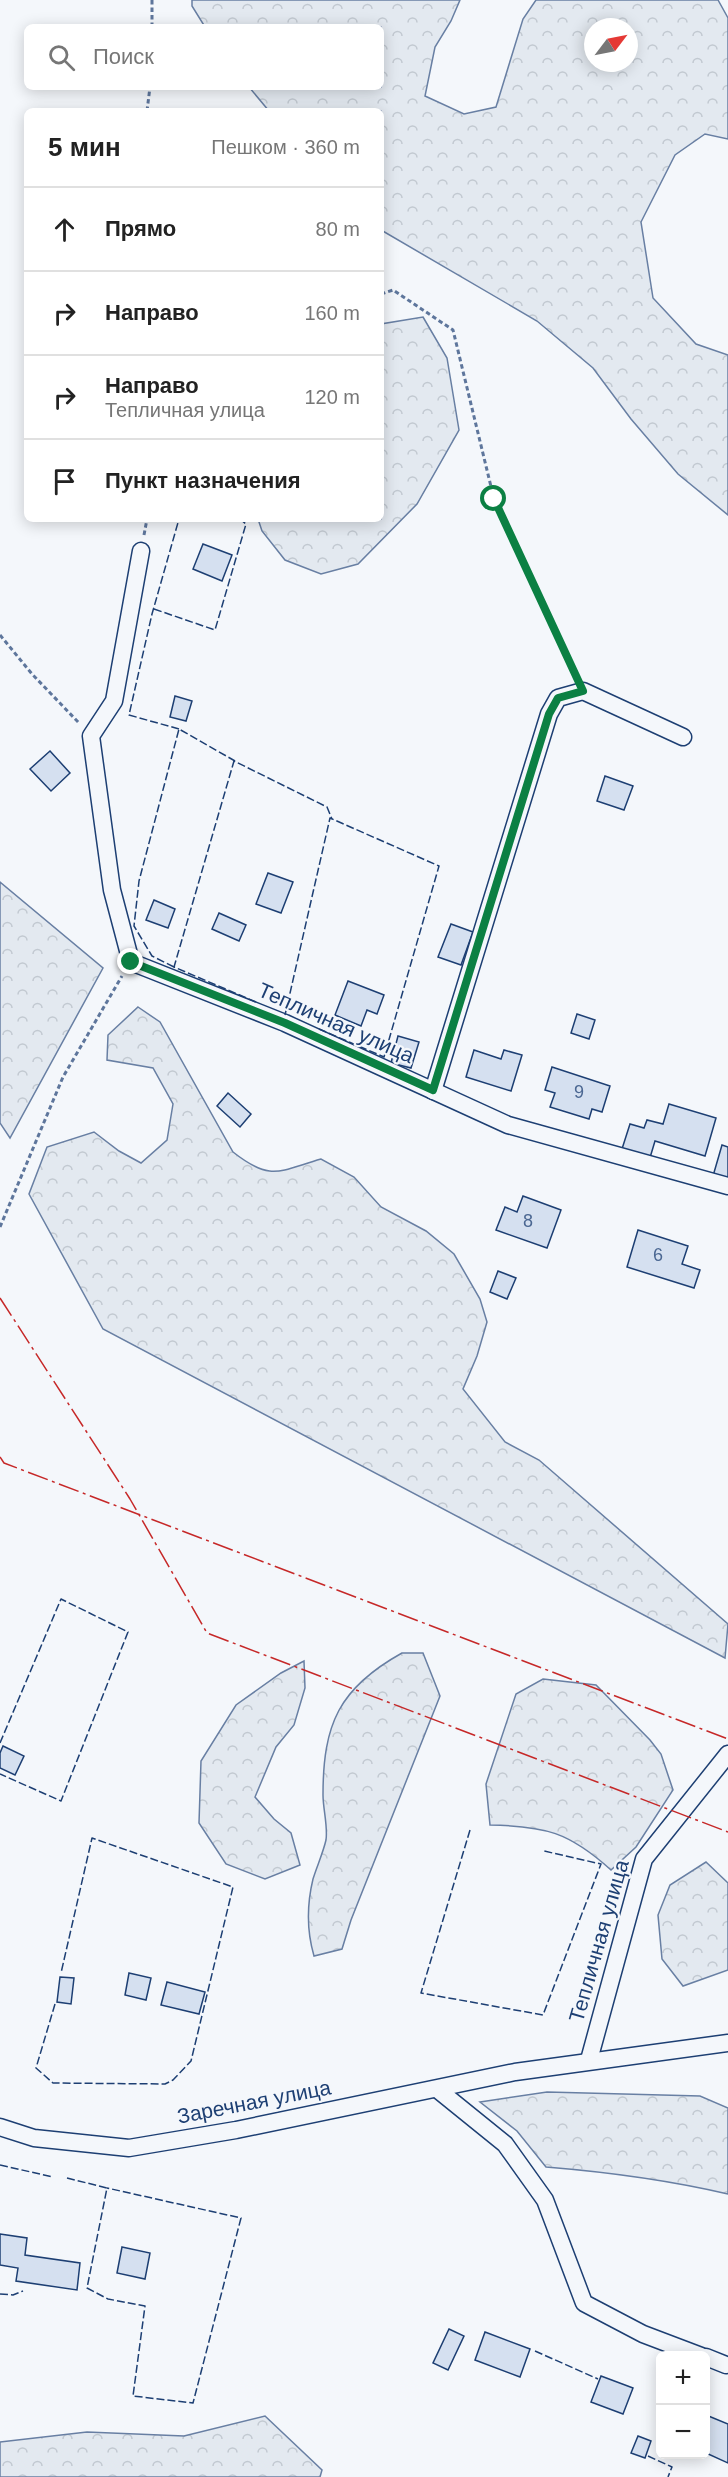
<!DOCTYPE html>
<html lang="ru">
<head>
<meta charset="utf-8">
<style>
  :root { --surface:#fff; --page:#f2f2f2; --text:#222; --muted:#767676; --line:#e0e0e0 }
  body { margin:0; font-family:Helvetica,sans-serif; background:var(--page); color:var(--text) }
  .controls { position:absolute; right:18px; bottom:18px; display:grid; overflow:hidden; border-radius:9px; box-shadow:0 3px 15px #0003 }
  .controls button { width:54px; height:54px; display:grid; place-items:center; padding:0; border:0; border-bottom:2px solid var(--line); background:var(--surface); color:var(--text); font:30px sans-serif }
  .compass { position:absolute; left:584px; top:18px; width:54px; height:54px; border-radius:50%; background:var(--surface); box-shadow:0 3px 15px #0003; rotate:58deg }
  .stop { position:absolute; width:18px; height:18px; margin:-14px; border:4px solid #0b8043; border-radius:50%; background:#fff }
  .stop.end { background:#0b8043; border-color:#fff; box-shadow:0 2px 6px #0008 }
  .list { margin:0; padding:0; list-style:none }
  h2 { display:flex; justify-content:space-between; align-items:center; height:78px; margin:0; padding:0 24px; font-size:26px }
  h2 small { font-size:20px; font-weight:400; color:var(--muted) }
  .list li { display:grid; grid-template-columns:39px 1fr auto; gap:18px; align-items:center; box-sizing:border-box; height:84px; padding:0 24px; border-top:2px solid var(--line) }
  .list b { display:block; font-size:22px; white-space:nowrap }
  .list p { margin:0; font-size:20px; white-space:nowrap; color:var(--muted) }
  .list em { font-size:20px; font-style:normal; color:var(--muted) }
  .icon { flex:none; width:33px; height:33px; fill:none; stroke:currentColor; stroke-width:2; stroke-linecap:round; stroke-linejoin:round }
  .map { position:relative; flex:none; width:728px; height:2477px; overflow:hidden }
  .search { position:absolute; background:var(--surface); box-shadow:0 3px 15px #0003; left:24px; top:24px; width:360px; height:66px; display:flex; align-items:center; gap:15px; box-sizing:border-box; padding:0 21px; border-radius:9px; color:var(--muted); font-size:22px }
  .panel { position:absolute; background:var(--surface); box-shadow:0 3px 15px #0003; left:24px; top:108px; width:360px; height:414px; border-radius:9px }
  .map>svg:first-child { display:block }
</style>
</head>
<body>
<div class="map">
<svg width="728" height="2477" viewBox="0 0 728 2477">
  <defs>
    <pattern id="forest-crowns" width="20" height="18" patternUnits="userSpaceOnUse" patternTransform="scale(1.5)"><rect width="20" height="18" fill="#e3e9f0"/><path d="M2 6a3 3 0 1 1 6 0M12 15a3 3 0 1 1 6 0" fill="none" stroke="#c2c9d1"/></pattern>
  </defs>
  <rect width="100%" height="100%" fill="#f4f7fb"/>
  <g fill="url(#forest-crowns)" stroke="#687fa3" stroke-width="1.5" fill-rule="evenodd">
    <path d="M192,0h268l-9,21 -16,26 -10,49 39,18 32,-7 27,-88 13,-19h182l10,18v121l-23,-5 -30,21 -34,67 12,76 43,46 32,11v160l-50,-41 -47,-55 -38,-51 -56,-47 -156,-91v-119h-112l-20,-24h132v-60h-176l-13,-21zM593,27h36v36h-36z"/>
    <polygon points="423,317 447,358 459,430 417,504 358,564 321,574 285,560 262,531 258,519 381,519 381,324"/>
    <polygon points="0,882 103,968 10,1138 0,1123"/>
    <path d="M138,1007l22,15 73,130c38,30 46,19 88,7l33,18 27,30 45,24 28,23 26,45 7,23 -10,34 -14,33 42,53 34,18 189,164 -3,34 -622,-329 -74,-135 18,-47 47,-15 25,19 22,12 26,-23 6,-36 -20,-36 -46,-8 1,-25z"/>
    <path d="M402,1653h21l17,43 -89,224 -9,29 -28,7c-7,-24 -7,-52 -1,-77 4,-13 10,-26 13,-39 2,-14 -3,-31 -3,-45 0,-71 16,-107 79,-142z"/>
    <polygon points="304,1661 305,1688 294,1725 276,1747 255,1797 274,1819 291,1833 300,1865 265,1879 226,1864 199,1823 201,1761 236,1705 281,1673"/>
    <path d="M543,1679l53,6 54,55 11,14 12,36 -37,57 -25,23c-42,-38 -66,-44 -121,-45l-4,-41 30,-90z"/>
    <polygon points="706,1862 728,1883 728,1970 683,1986 662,1959 658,1915 670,1885"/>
    <path d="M547,2092l153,4 28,12v86c-60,-14 -121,-22 -182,-27l-29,-36 -37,-29z"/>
    <polygon points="265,2416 322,2470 320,2477 0,2477 0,2442 87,2432 184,2436"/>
  </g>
  <g fill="#d5e0f0" stroke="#1d3f73" stroke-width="1.5">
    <polygon points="203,544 232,555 222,581 193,569"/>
    <polygon points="175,696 192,701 186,721 170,717"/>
    <polygon points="50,751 70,773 51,791 30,769"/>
    <polygon points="605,776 633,786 624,810 597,801"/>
    <polygon points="268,873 293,882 281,913 256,904"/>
    <polygon points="154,900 175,909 168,928 146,920"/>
    <polygon points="219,913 246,925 239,941 212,929"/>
    <polygon points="451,924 473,932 461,965 438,957"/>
    <polygon points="348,981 384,995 377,1014 367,1010 361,1026 335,1015"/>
    <polygon points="577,1014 595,1020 589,1039 571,1033"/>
    <polygon points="398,1036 419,1042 411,1068 391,1063"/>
    <polygon points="474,1050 501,1059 504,1050 522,1055 511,1091 466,1077"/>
    <polygon points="552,1067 610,1086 602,1112 592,1109 589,1119 550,1107 555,1093 545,1090"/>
    <polygon points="228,1093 251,1114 240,1127 217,1106"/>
    <polygon points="669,1104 716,1118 705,1156 655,1141 649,1161 621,1152 630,1124 644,1128 647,1120 663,1124"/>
    <polygon points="722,1145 728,1147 728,1181 713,1176"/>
    <polygon points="523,1196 561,1210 547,1248 496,1230 505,1207 517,1212"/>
    <polygon points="638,1230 688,1246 682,1264 700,1270 694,1288 627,1267"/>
    <polygon points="498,1271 516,1278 507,1299 490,1292"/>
    <polygon points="3,1746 24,1756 15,1775 0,1768 0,1753"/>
    <polygon points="129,1973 151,1978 146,2000 125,1995"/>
    <polygon points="60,1977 74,1978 71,2004 57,2002"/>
    <polygon points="167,1982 205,1992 199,2014 161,2005"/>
    <polygon points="0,2234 27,2238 25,2255 80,2263 77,2290 16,2281 18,2268 0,2265"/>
    <polygon points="122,2247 150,2253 145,2279 117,2273"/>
    <polygon points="449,2329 464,2336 448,2370 433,2363"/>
    <polygon points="485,2332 530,2349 520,2377 475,2360"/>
    <polygon points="601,2376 633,2388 623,2414 591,2402"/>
    <polygon points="706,2415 728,2424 728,2463 706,2453"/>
    <polygon points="638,2436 651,2441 645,2458 631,2453"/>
  </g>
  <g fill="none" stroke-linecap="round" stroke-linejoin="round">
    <defs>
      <g id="street">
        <polyline points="141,551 114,701 91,736 112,890 131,962 285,1023 508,1125 728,1186"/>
        <polyline points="433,1091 549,714 558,698 583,691 683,737"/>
        <polyline points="589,2060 644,1859 728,1754"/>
        <polyline points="437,2089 505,2144 545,2200 584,2303 643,2334 701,2356"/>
        <polyline points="0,2127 34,2138 129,2148 236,2130 515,2072 728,2043"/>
        <polyline points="706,2357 726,2365"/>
      </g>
    </defs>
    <use href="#street" stroke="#1d3f73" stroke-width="19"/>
    <g stroke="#5e769c" stroke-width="3" stroke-dasharray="4.5 3" stroke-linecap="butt">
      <polyline points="152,27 152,0"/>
      <polyline points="147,111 150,87"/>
      <polyline points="381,294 393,290 453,330 494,499 576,676"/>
      <polyline points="144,535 147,519"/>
      <polyline points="0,635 32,674 79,723"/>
      <polyline points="0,1227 63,1077 122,976"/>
    </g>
    <use href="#street" stroke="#f4f7fb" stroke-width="16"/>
    <g stroke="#1d3f73" stroke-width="1.5" stroke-dasharray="8 3" stroke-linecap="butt">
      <polyline points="154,609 215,630 246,524 240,519"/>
      <polyline points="179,729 129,715 152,614 179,519"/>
      <polyline points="174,967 152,956 134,926 139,881 179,729 235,761"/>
      <polyline points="256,1002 174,967 234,761 327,807 332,819"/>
      <polyline points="285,1015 330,818 439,866 384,1057 319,1029"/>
      <polyline points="0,1743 61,1599 128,1632 61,1801 0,1774"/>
      <polyline points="470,1830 421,1993 543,2015 601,1864 544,1851"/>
      <polyline points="55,2004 36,2068 53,2083 165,2084 173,2080 191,2061 233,1887 92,1838 61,1973"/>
      <polyline points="0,2165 53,2177"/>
      <polyline points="67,2178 107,2188 87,2288 108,2299 145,2306 133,2396 193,2403 241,2218 107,2188"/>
      <polyline points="0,2294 13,2295 23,2291"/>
      <polyline points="535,2351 598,2379"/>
      <polyline points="648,2456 672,2467 668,2477"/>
    </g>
    <g stroke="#c62828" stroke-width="1.5" stroke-dasharray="21 4.5 3 4.5" stroke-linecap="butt">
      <polyline points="0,1298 130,1499 207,1633 728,1832"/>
      <polyline points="0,1457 4,1463 728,1739"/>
    </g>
  </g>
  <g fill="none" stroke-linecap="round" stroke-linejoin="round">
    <polyline stroke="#0b8043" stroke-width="8" points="131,962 285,1023 433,1090 549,714 558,698 583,691 494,499"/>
  </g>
  <g text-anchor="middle" stroke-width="4.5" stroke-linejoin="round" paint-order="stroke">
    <g font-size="18" fill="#4b6792">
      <text x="579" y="1098">9</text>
      <text x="528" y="1227">8</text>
      <text x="658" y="1261">6</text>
    </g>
    <g font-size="21" fill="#1d3f73" stroke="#f4f7fb">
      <text transform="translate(336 1023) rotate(24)" y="7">Тепличная улица</text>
      <text transform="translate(599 1941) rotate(-74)" y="7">Тепличная улица</text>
      <text transform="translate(254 2102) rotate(-11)" y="7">Заречная улица</text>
    </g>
  </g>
</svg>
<div class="controls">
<button>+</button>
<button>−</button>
</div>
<svg class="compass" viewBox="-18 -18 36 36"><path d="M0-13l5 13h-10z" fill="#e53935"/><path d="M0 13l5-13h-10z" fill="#767676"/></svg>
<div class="stop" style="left:494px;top:499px"></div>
<div class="stop end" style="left:131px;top:962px"></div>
<div class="search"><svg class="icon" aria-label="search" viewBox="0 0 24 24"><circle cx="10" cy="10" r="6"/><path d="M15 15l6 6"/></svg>Поиск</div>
<section class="panel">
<h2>5 мин<small>Пешком · 360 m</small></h2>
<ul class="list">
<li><svg class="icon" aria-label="ahead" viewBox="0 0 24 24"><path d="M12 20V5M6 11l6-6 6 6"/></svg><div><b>Прямо</b></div><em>80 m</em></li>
<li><svg class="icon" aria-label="right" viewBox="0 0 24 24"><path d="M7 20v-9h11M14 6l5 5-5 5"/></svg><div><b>Направо</b></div><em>160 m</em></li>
<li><svg class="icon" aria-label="right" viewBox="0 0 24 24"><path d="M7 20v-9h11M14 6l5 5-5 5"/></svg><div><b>Направо</b><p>Тепличная улица</p></div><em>120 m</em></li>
<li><svg class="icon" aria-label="arrive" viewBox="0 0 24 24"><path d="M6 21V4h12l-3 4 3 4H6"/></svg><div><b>Пункт назначения</b></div></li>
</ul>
</section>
</div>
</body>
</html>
